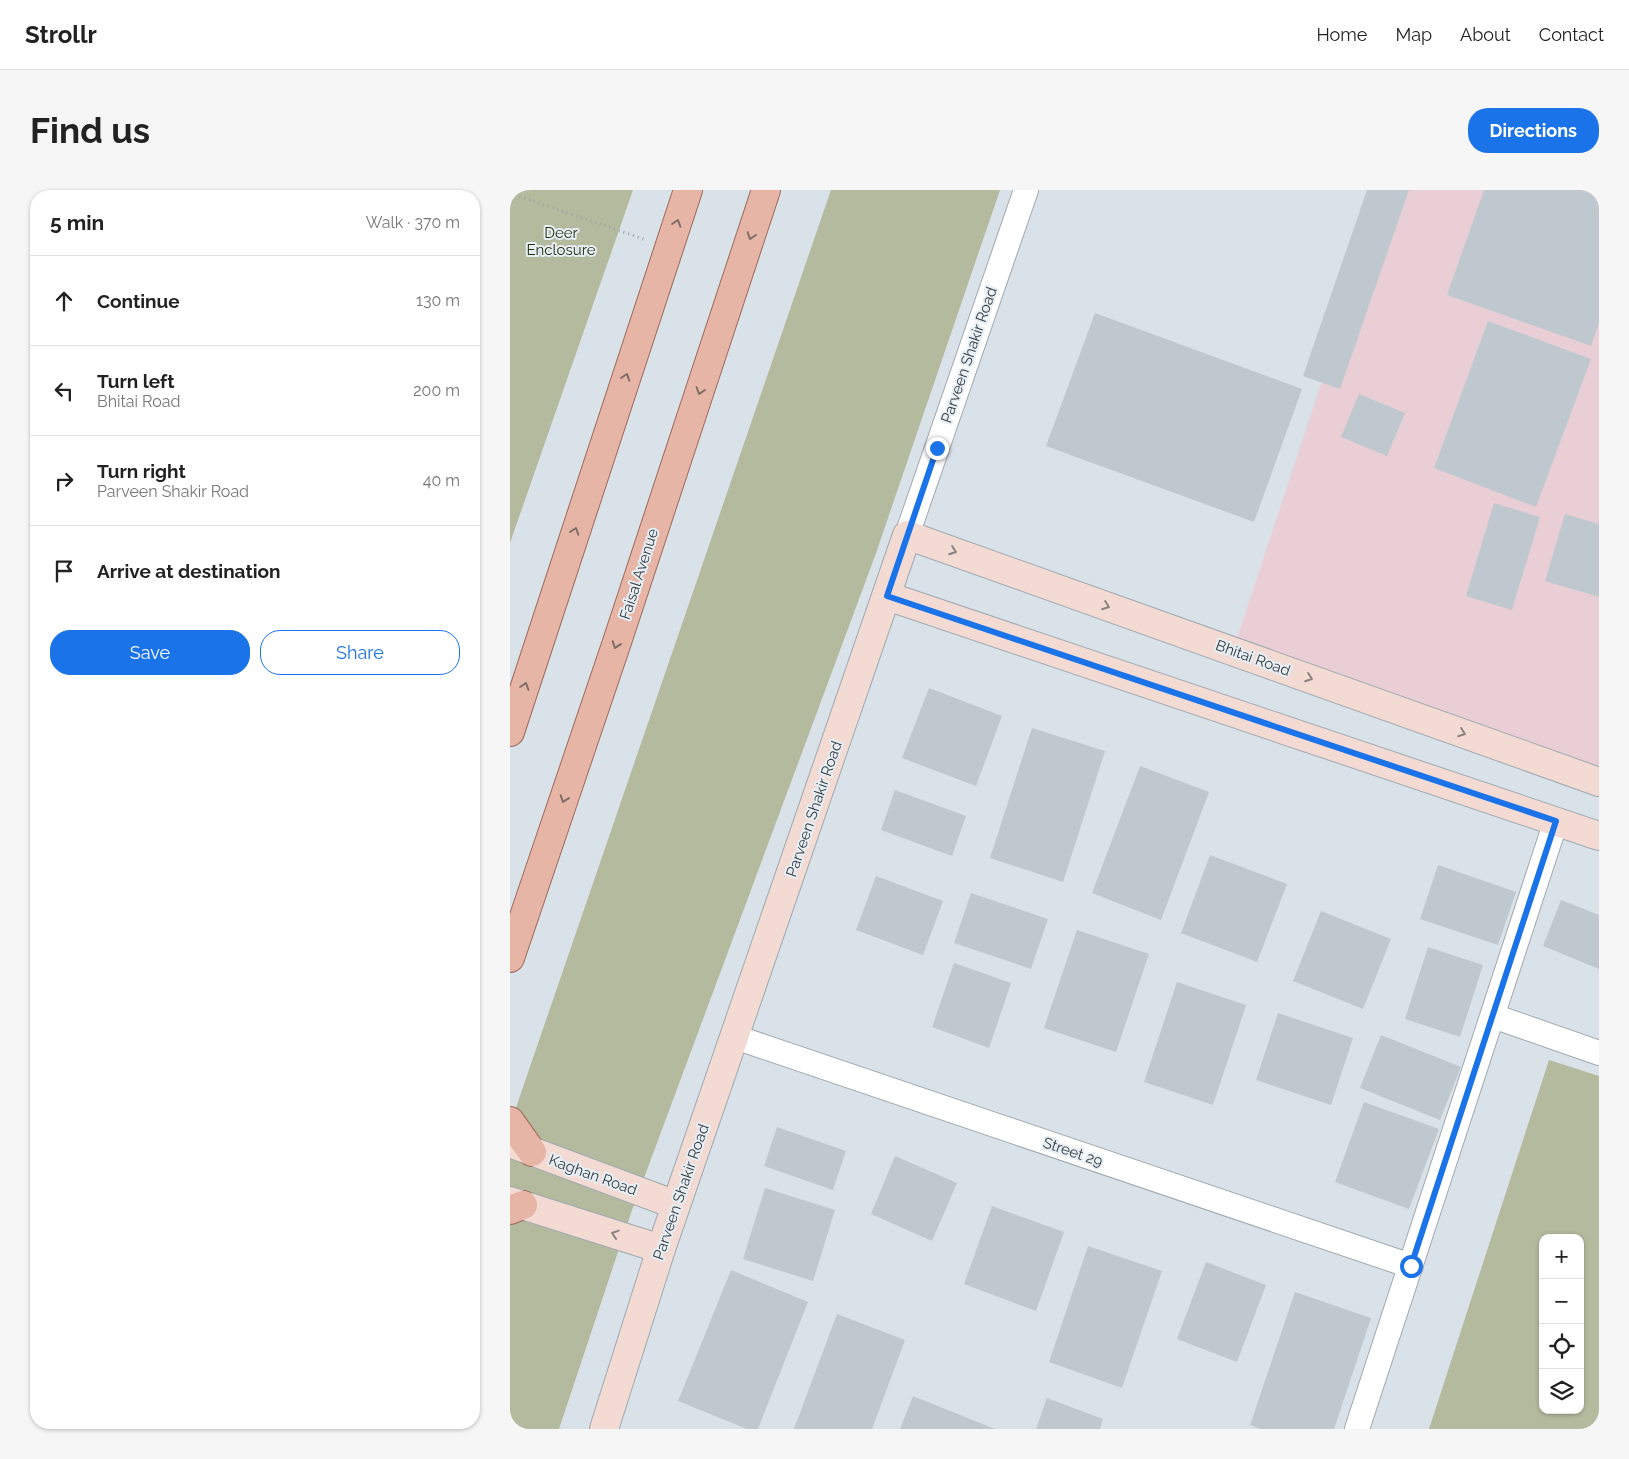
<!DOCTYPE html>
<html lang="en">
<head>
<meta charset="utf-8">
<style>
  :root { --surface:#fff; --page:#f6f6f6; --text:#222; --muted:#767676; --line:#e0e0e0; --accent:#1a73e8 }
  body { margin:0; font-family:Raleway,sans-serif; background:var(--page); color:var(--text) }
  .controls { position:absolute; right:15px; bottom:15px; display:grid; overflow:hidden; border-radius:10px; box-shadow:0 1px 4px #0004 }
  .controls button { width:45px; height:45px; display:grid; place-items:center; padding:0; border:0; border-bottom:1px solid var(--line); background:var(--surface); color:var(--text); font:25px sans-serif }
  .stop { position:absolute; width:15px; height:15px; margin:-11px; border:4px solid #1a73e8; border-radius:50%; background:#fff }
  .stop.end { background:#1a73e8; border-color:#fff; box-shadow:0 1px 5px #0008 }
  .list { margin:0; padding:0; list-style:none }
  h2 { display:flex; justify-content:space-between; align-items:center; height:65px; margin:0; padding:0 20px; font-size:21px }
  h2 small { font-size:16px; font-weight:400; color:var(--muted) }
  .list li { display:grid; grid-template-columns:32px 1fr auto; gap:15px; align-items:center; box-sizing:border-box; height:90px; padding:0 20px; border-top:1px solid var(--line) }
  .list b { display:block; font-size:19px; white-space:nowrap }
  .list p { margin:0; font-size:16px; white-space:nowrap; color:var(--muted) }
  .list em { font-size:16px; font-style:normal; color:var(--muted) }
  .actions { display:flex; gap:10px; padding:15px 20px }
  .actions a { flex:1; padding:11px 0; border:1px solid var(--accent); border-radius:20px; text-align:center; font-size:18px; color:var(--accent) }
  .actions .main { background:var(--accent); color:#fff }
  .icon { flex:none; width:28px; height:28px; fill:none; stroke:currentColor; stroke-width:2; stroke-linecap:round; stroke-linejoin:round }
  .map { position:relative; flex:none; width:1089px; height:1239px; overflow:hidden; border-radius:20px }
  header { display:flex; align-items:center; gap:30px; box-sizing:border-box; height:70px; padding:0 25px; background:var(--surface); border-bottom:1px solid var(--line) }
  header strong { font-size:24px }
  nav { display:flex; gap:28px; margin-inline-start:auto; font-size:18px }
  .intro { display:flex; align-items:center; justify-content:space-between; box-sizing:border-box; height:120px; padding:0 30px }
  h1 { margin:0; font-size:35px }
  .button { padding:12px 22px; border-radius:20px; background:var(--accent); color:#fff; font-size:18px; font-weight:700 }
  main { display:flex; gap:30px; padding:0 30px }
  aside { flex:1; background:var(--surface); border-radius:20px; box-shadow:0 1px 4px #0004 }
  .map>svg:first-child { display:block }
</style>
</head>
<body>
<header>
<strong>Strollr</strong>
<nav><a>Home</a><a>Map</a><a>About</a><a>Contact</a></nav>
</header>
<div class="intro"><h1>Find us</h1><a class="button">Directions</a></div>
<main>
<aside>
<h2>5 min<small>Walk · 370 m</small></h2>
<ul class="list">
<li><svg class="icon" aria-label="ahead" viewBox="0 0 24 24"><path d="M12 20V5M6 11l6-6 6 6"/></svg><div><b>Continue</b></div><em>130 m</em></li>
<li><svg class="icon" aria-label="left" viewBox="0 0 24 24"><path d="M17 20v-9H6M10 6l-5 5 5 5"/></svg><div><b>Turn left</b><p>Bhitai Road</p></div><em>200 m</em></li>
<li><svg class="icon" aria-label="right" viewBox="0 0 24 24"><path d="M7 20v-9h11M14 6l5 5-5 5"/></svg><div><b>Turn right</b><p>Parveen Shakir Road</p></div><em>40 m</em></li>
<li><svg class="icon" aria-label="arrive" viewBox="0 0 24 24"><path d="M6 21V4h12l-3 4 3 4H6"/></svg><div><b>Arrive at destination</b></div></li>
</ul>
<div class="actions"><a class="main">Save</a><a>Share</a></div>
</aside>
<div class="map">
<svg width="1089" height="1239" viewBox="0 0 1089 1239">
  <rect width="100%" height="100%" fill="#d9e2e9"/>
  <polygon fill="#e9cfd5" points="875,0 1089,0 1089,582 724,457"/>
  <g fill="#b4ba9d" fill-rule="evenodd">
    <polygon points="0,0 123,0 0,353"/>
    <polygon points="321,0 490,0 365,366 121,1023 49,1239 0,1239 0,935"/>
    <path d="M1039,870l50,16v353h-170zM1033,1048h37v172h-37z"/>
  </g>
  <g fill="#bfc8cf">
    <polygon points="857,0 899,0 830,199 793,186"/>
    <polygon points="974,0 1089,0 1089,133 1081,156 937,105"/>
    <polygon points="585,123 792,199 744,332 536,256"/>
    <polygon points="978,131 1081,169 1026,317 924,278"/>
    <polygon points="849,204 895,223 877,266 831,247"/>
    <polygon points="984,313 1030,327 1002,420 956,406"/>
    <polygon points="1055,324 1089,334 1089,407 1035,391"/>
    <polygon points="419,498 492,526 466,596 392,568"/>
    <polygon points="522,538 595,561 553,692 480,668"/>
    <polygon points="630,576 699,602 651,730 582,703"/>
    <polygon points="385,600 456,626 442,666 371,640"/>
    <polygon points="700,665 777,694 747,772 671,743"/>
    <polygon points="928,675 1006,702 988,755 910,729"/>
    <polygon points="366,686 433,711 413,765 346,740"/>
    <polygon points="461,703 538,729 521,779 444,753"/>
    <polygon points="1051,710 1089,725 1089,779 1033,756"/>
    <polygon points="811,721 881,749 853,819 783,791"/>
    <polygon points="567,740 639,764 606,862 534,838"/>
    <polygon points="918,757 973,775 950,847 895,829"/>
    <polygon points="444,773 501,793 479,858 422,837"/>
    <polygon points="667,792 736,815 703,915 634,892"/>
    <polygon points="768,823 843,848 821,915 746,890"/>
    <polygon points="871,845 951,877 930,930 850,898"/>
    <polygon points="854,912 929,939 899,1019 825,992"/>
    <polygon points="267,937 336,961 323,1000 254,976"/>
    <polygon points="385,966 447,993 422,1051 361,1024"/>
    <polygon points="255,998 325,1020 303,1091 233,1069"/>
    <polygon points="482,1016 554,1042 526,1121 454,1094"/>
    <polygon points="578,1056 652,1081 612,1198 539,1172"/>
    <polygon points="696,1072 756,1095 727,1172 667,1149"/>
    <polygon points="221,1080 298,1112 248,1239 237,1239 168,1211"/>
    <polygon points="785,1102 861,1128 824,1239 751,1239 740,1235"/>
    <polygon points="327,1124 395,1150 362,1239 284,1239"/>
    <polygon points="403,1206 485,1239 390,1239"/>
    <polygon points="537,1208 593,1229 590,1239 526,1239"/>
  </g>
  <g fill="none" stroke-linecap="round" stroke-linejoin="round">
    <defs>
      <g id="street">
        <polyline points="397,345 516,0"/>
        <polyline points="983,826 1089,863"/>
        <polyline points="225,847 901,1076"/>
        <polyline points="847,1239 1046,631"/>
      </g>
      <g id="secondary">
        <polyline points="377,406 1089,646"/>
        <polyline points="0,953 166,1015"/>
        <polyline points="0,1011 151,1059"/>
        <polyline points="94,1239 151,1059 397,345 1089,592"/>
      </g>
      <g id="primary">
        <polyline points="0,542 178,0"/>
        <polyline points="0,768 107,452 256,0"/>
        <polyline points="0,931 22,962"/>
        <polyline points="0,1020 13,1015"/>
      </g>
    </defs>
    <use href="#street" stroke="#a0a9b0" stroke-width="26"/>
    <use href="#secondary" stroke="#a0a9b0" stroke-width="30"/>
    <use href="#primary" stroke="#9e6a5b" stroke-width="30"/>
    <polyline stroke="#9aa1a6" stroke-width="3" stroke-dasharray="1 4" stroke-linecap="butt" points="0,3 136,50"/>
    <use href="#street" stroke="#fff" stroke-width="24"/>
    <use href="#secondary" stroke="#f3dad3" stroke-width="28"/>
    <use href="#primary" stroke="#e6b5a6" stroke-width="28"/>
  </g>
  <defs><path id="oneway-chevron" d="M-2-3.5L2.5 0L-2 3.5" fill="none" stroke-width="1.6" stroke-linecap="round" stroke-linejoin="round" transform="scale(1.25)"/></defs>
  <g stroke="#7d6c67">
    <use href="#oneway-chevron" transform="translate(167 33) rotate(-72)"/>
    <use href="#oneway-chevron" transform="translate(241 46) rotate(108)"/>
    <use href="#oneway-chevron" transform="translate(116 187) rotate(-72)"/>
    <use href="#oneway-chevron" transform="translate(190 201) rotate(108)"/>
    <use href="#oneway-chevron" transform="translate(65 341) rotate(-72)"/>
    <use href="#oneway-chevron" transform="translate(106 455) rotate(109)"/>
    <use href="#oneway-chevron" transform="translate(15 496) rotate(-72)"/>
    <use href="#oneway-chevron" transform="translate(54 609) rotate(109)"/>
  </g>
  <g stroke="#8c8380">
    <use href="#oneway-chevron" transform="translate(443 361) rotate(20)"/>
    <use href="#oneway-chevron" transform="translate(596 416) rotate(20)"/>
    <use href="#oneway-chevron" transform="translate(799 488) rotate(20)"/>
    <use href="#oneway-chevron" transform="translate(952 543) rotate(20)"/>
    <use href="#oneway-chevron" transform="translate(105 1044) rotate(-162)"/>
  </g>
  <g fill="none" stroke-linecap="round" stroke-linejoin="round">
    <polyline stroke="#1a73e8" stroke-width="6" points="427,258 377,406 1046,631 901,1076"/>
  </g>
  <g text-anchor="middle" stroke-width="4" stroke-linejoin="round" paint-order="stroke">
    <g font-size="15" fill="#2a2f0a" stroke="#e6eff6">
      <text x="51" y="48">Deer<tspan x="51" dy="17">Enclosure</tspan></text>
    </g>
    <g font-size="15" fill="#373b3d" stroke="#e6eff6">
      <text transform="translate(459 165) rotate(-71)" y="5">Parveen Shakir Road</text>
      <text transform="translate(129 384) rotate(-72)" y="5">Faisal Avenue</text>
      <text transform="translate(743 468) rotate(20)" y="5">Bhitai Road</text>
      <text transform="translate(304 619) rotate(-71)" y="5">Parveen Shakir Road</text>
      <text transform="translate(563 962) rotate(19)" y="5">Street 29</text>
      <text transform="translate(83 985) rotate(20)" y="5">Kaghan Road</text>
      <text transform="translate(171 1002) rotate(-71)" y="5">Parveen Shakir Road</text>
    </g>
  </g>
</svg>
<div class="controls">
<button>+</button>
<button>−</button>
<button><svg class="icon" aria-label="locate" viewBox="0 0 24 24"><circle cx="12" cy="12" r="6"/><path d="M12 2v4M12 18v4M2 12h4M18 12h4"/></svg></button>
<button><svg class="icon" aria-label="layers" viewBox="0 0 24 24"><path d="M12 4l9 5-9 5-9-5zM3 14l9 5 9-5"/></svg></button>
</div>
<div class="stop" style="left:901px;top:1076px"></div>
<div class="stop end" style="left:427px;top:258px"></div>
</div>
</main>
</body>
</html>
